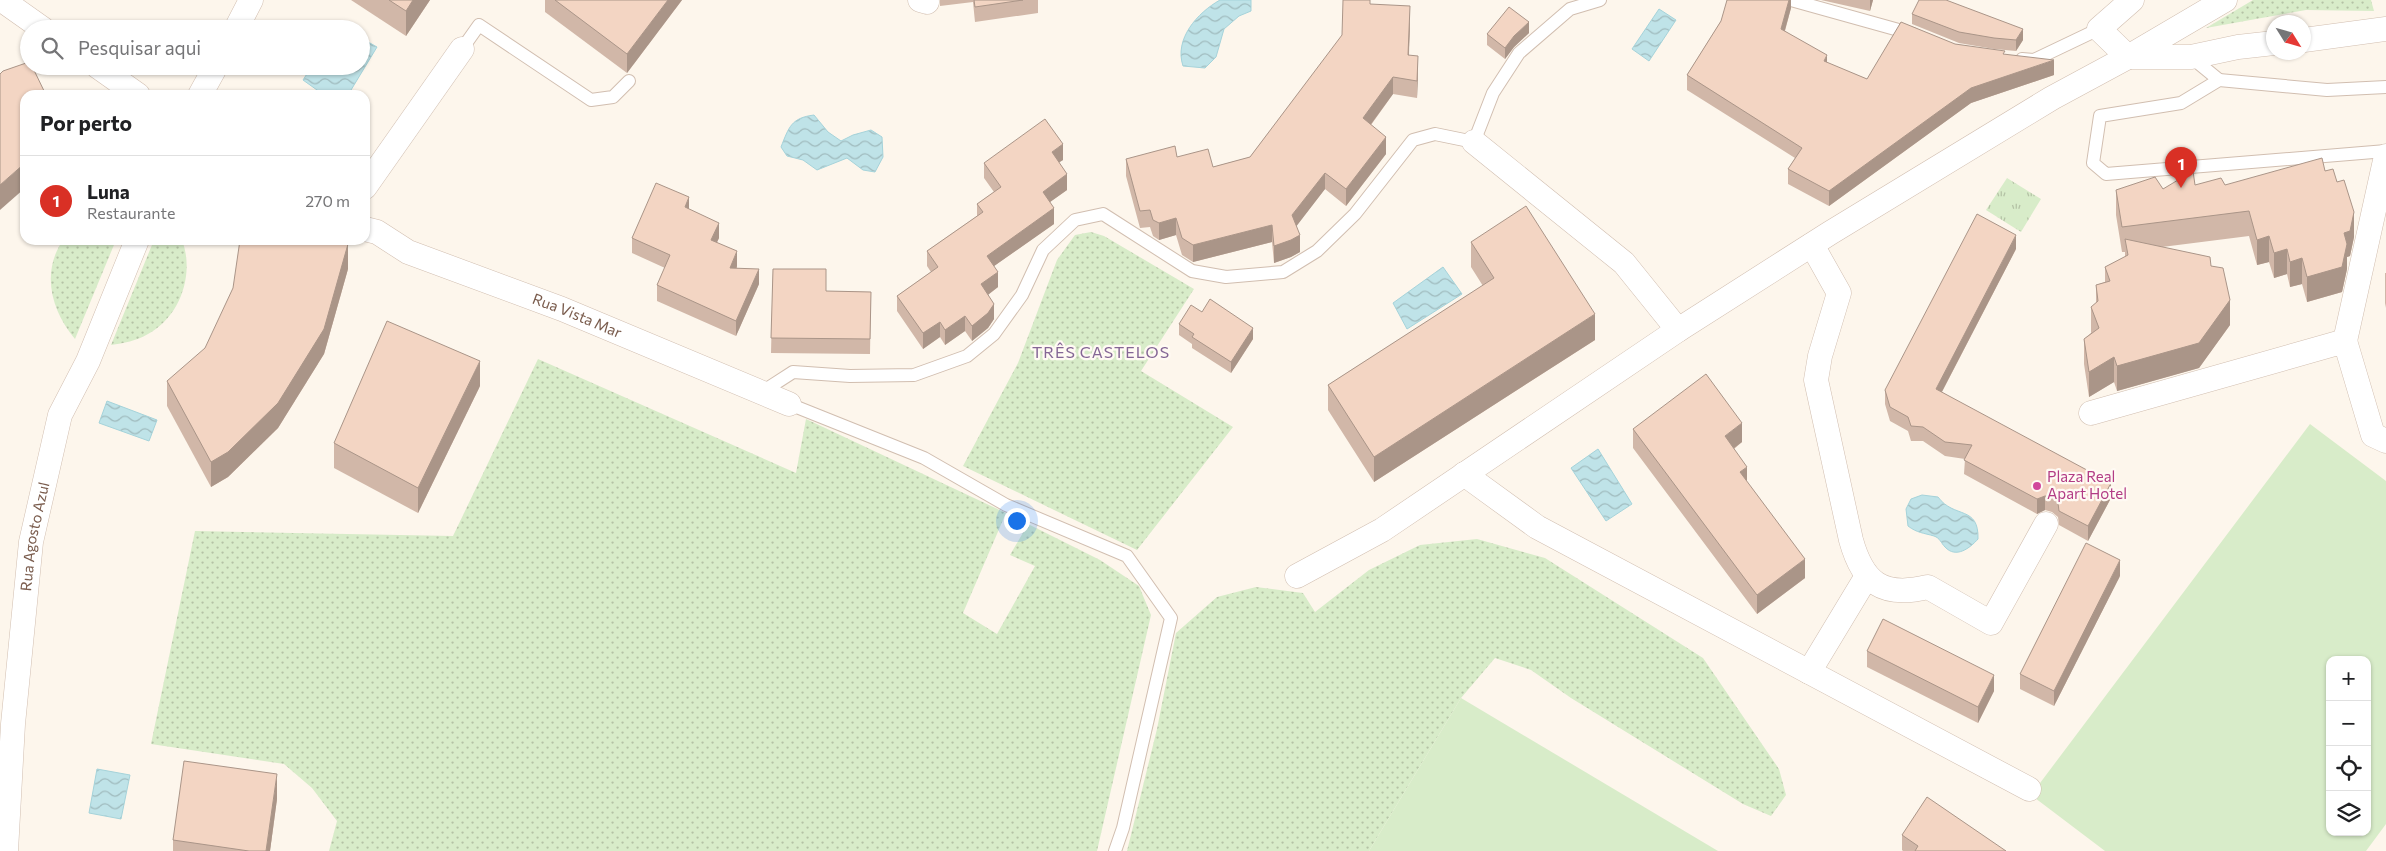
<!DOCTYPE html>
<html lang="pt">
<head>
<meta charset="utf-8">
<style>
  :root { --surface:#fff; --page:#f2f2f2; --text:#202124; --muted:#757577; --line:#e0e0e0; --accent:#d93025 }
  body { margin:0; font-family:Commissioner,sans-serif; background:var(--page); color:var(--text) }
  .controls { position:absolute; right:15px; bottom:15px; display:grid; overflow:hidden; border-radius:10px; box-shadow:0 1px 4px #0004 }
  .controls button { width:45px; height:45px; display:grid; place-items:center; padding:0; border:0; border-bottom:1px solid var(--line); background:var(--surface); color:var(--text); font:25px sans-serif }
  .compass { position:absolute; left:2266px; top:15px; width:45px; height:45px; border-radius:50%; background:var(--surface); box-shadow:0 1px 4px #0004; rotate:127deg }
  .you { position:absolute; left:1016px; top:520px; width:18px; height:18px; margin:-12px; border:4px solid #fff; border-radius:50%; background:#1a73e8; box-shadow:0 0 0 8px #1a73e833 }
  .badge { display:grid; place-items:center; width:32px; height:32px; border-radius:50%; background:var(--accent); color:#fff; font-size:16px; font-weight:700 }
  .pin { position:absolute; translate:-50% -41px; filter:drop-shadow(0 1px 2px #0008) }
  .pin::after { content:''; position:absolute; top:26px; width:18px; height:15px; background:inherit; clip-path:polygon(0 0,100% 0,50% 100%) }
  .list { margin:0; padding:0; list-style:none }
  h2 { display:flex; justify-content:space-between; align-items:center; height:65px; margin:0; padding:0 20px; font-size:21px }
  h2 small { font-size:16px; font-weight:400; color:var(--muted) }
  .list li { display:grid; grid-template-columns:32px 1fr auto; gap:15px; align-items:center; box-sizing:border-box; height:90px; padding:0 20px; border-top:1px solid var(--line) }
  .list b { display:block; font-size:19px; white-space:nowrap }
  .list p { margin:0; font-size:16px; white-space:nowrap; color:var(--muted) }
  .list em { font-size:16px; font-style:normal; color:var(--muted) }
  .icon { flex:none; width:28px; height:28px; fill:none; stroke:currentColor; stroke-width:2; stroke-linecap:round; stroke-linejoin:round }
  .map { position:relative; flex:none; width:2386px; height:851px; overflow:hidden }
  .search { position:absolute; background:var(--surface); box-shadow:0 1px 4px #0004; left:20px; top:20px; width:350px; height:55px; display:flex; align-items:center; gap:12px; box-sizing:border-box; padding:0 18px; border-radius:28px; color:var(--muted); font-size:19px }
  .panel { position:absolute; background:var(--surface); box-shadow:0 1px 4px #0004; left:20px; top:90px; width:350px; height:155px; border-radius:15px }
  .map>svg:first-child { display:block }
</style>
</head>
<body>
<div class="map">
<svg width="2386" height="851" viewBox="0 0 2386 851">
  <defs>
    <pattern id="grass-dots" width="8" height="8" patternUnits="userSpaceOnUse" patternTransform="scale(1.25)"><rect width="8" height="8" fill="#d8ecc9"/><path d="M2 2h.1M6 6h.1" fill="none" stroke="#b4c2a5" stroke-width="1.8" stroke-linecap="round"/></pattern>
    <pattern id="park-tufts" width="24" height="20" patternUnits="userSpaceOnUse" patternTransform="scale(1.25)"><rect width="24" height="20" fill="#d8ecc9"/><path d="M3 7l-1-3M5 7V3M7 7l1-3M15 17l-1-3M17 17v-4M19 17l1-3" fill="none" stroke="#b4c2a5"/></pattern>
    <pattern id="water-waves" width="16" height="10" patternUnits="userSpaceOnUse" patternTransform="scale(1.25)"><rect width="16" height="10" fill="#bfe3e8"/><path d="M0 5q4-4 8 0t8 0" fill="none" stroke="#a0bbbe"/></pattern>
  </defs>
  <rect width="100%" height="100%" fill="#fdf6ec"/>
  <g fill="url(#grass-dots)">
    <polygon points="2253,0 2371,0 2374,11 2306,10 2206,28"/>
    <polygon points="1091,232 1104,236 1194,289 1141,371 1233,427 1137,550 963,466 1018,363 1057,260 1075,235"/>
    <path d="M63,240h53l-41,99c-24,-28 -34,-67 -12,-99z"/>
    <path d="M154,240h28c13,34 -2,77 -34,94 -12,7 -24,9 -37,11z"/>
    <polygon points="538,359 796,473 806,419 1006,513 963,613 997,634 1035,566 1010,555 1028,524 1100,560 1139,586 1151,615 1097,851 329,851 337,821 312,788 284,764 151,744 195,531 453,536"/>
    <polygon points="1477,539 1545,558 1703,658 1779,769 1786,795 1771,816 1743,804 1571,698 1531,670 1495,658 1461,698 1369,851 1127,851 1157,729 1176,633 1217,597 1256,587 1303,593 1315,612 1369,570 1420,545"/>
  </g>
  <polygon fill="url(#park-tufts)" points="2007,178 2041,199 2021,232 1986,210"/>
  <g fill="#d8ecc9" fill-rule="evenodd">
    <path d="M2310,424l76,57v343l-20,27h-261l-74,-56zM2330,660h37v172h-37z"/>
    <polygon points="1461,698 1718,851 1369,851"/>
  </g>
  <g fill="url(#water-waves)" stroke="#a5d3da">
    <path d="M1220,0h31v11l-12,5 -15,13 -8,28 -11,11 -22,-2c-9,-27 14,-53 37,-66z"/>
    <polygon points="1659,9 1676,20 1649,61 1632,49"/>
    <polygon points="361,38 377,47 348,95 324,95 303,80 312,66 361,66"/>
    <path d="M814,115l14,17 13,9 12,-6 18,-5 11,7 1,20 -8,15 -12,-2 -16,-12 -30,12 -14,-10 -16,-4 -6,-9c8,-20 10,-29 33,-32z"/>
    <polygon points="1443,267 1462,294 1407,329 1393,303"/>
    <polygon points="107,401 157,420 149,441 99,423"/>
    <polygon points="1598,449 1632,504 1606,521 1571,468"/>
    <path d="M1922,495l16,2c16,22 41,8 40,42 -8,9 -22,20 -33,8 -4,-4 -5,-9 -11,-11 -10,-3 -17,-3 -26,-10l-2,-17 5,-10z"/>
    <polygon points="97,769 130,775 121,819 89,813"/>
  </g>
  <g fill="none" stroke-linecap="round" stroke-linejoin="round">
    <defs>
      <g id="service">
        <polyline points="1791,0 1913,34"/>
        <polyline points="462,49 479,25 591,100 613,97 629,81"/>
        <polyline points="2191,57 2219,80"/>
        <polyline points="2022,59 2034,60 2099,29"/>
        <polyline points="2386,87 2327,90 2219,80 2181,103 2100,116 2093,163 2106,174 2386,151"/>
        <polyline points="762,392 793,372 850,376 914,375 967,356 994,334 1022,295 1043,250 1075,220 1103,214 1192,271 1226,277 1283,272 1317,251 1355,214 1413,140 1435,134 1474,142 1493,93 1519,53 1570,9 1600,0"/>
        <polyline points="789,404 924,458 1006,505 1127,556 1171,618 1123,828 1115,851"/>
      </g>
      <g id="minor">
        <polyline points="2,0 43,29"/>
        <polyline points="920,0 927,2"/>
        <polyline points="2132,0 2099,29 2128,57 2191,57 2238,47 2274,43"/>
        <polyline points="236,29 251,0"/>
        <polyline points="2304,40 2386,29"/>
        <polyline points="97,66 138,95"/>
        <polyline points="200,95 216,66"/>
        <polyline points="1474,142 1624,263 1678,330"/>
        <polyline points="365,187 462,49"/>
        <path id="s1" d="M365,229l12,3 31,20 154,57 227,95"/>
        <path d="M1812,245l27,48 -19,63 -4,24 35,160c12,43 31,58 77,47l63,36 55,-99"/>
        <polyline points="2345,341 2386,156"/>
        <polyline points="2091,413 2345,341 2373,435 2386,441"/>
        <polyline points="1464,474 1537,527 2029,789"/>
        <polyline points="1297,576 1382,530 1678,330 1830,233 2052,98 2128,57 2225,0"/>
        <polyline points="1809,672 1867,576"/>
        <path id="s2" d="M6,851l7,-127 18,-182 29,-127 28,-54 49,-121"/>
      </g>
    </defs>
    <use href="#service" stroke="#d1beb0" stroke-width="14"/>
    <use href="#minor" stroke="#d1beb0" stroke-width="25"/>
    <use href="#service" stroke="#fff" stroke-width="12"/>
    <use href="#minor" stroke="#fff" stroke-width="24"/>
  </g>
  <g fill="#d1b7a8">
    <polygon points="351,0 430,0 406,36"/>
    <polygon points="545,0 682,0 627,73 545,12"/>
    <polygon points="940,0 1038,0 1038,13 975,22 973,2 940,6"/>
    <polygon points="1370,0 1370,4 1410,23 1409,55 1418,73 1417,98 1393,94 1371,125 1386,154 1346,206 1325,189 1296,226 1300,252 1291,257 1274,263 1272,242 1193,262 1182,255 1176,235 1159,240 1153,236 1150,227 1140,228 1126,176 1126,159 1177,157 1213,167 1250,157"/>
    <polygon points="1791,0 1791,8 1785,31 1827,63 1867,79 1955,44 2005,55 2054,75 1971,103 1829,206 1788,184 1788,169 1795,158 1687,90 1687,75 1721,21"/>
    <polygon points="1821,0 1873,0 1870,11"/>
    <polygon points="1912,14 2023,40 2016,51 1994,49 1959,43 1912,24"/>
    <polygon points="1529,33 1514,47 1505,59 1487,45 1487,34"/>
    <polygon points="1063,160 1059,162 1067,190 1050,202 1054,224 994,266 998,287 988,295 994,319 988,328 972,341 965,331 945,345 940,337 923,349 897,311 897,296 931,272 927,266 927,251 977,216 977,204 994,192 984,178 984,163"/>
    <polygon points="2325,171 2354,237 2350,256 2347,257 2347,269 2342,292 2307,302 2302,284 2290,287 2287,274 2274,278 2269,262 2257,265 2249,236 2162,247 2211,266 2230,325 2199,368 2117,391 2114,382 2089,397 2084,364 2084,339 2091,333 2091,307 2096,303 2096,285 2105,282 2105,267 2125,257 2125,252 2122,252 2116,215 2116,190 2163,189 2195,185 2225,185"/>
    <polygon points="689,209 719,238 717,242 737,266 737,268 759,284 736,336 657,301 657,285 665,268 632,253 632,238"/>
    <polygon points="1471,242 1595,340 1374,482 1328,410 1328,385 1483,286 1471,267"/>
    <polygon points="2016,249 1942,392 2111,498 2088,541 2059,525 2058,517 2052,512 2045,510 2037,514 1964,474 1965,459 1945,456 1923,441 1911,441 1908,431 1890,421 1885,404 1885,390"/>
    <polygon points="348,269 324,354 278,428 228,477 211,487 167,406 167,381"/>
    <polygon points="773,269 826,291 871,292 870,354 771,353"/>
    <polygon points="2385,273 2386,273 2386,308 2385,303"/>
    <polygon points="1202,312 1253,339 1231,373 1192,348 1192,344 1179,335 1179,324"/>
    <polygon points="480,386 418,513 334,468 334,443"/>
    <polygon points="1633,429 1742,442 1734,449 1747,482 1805,578 1757,614 1633,448"/>
    <polygon points="2120,576 2054,706 2020,689 2020,674"/>
    <polygon points="1867,651 1994,691 1978,723 1867,667"/>
    <polygon points="277,799 270,851 173,851 173,840"/>
    <polygon points="1902,835 2006,851 1903,851 1902,850"/>
  </g>
  <g fill="#aa9588">
    <polygon points="413,0 430,0 406,36 406,11"/>
    <polygon points="668,0 682,0 627,73 627,54"/>
    <polygon points="1789,0 1791,0 1791,8 1781,44 1781,29"/>
    <polygon points="1870,0 1873,0 1870,11"/>
    <polygon points="1410,6 1410,23 1408,72 1408,55"/>
    <polygon points="1529,22 1529,33 1514,47 1505,59 1505,48 1514,36"/>
    <polygon points="2023,29 2023,40 2016,51 2016,40"/>
    <polygon points="1827,55 1827,70 1824,61"/>
    <polygon points="1418,56 1418,73 1417,98 1417,81"/>
    <polygon points="2054,60 2054,75 1971,103 1829,206 1829,191 1971,88"/>
    <polygon points="1393,77 1393,94 1363,135 1363,118"/>
    <polygon points="1386,137 1386,154 1346,206 1346,189"/>
    <polygon points="1063,144 1063,160 1052,167 1052,152"/>
    <polygon points="25,163 25,188 0,210 0,185"/>
    <polygon points="1325,173 1325,189 1292,232 1292,215"/>
    <polygon points="1067,174 1067,190 1043,207 1043,192"/>
    <polygon points="689,197 689,212 685,207"/>
    <polygon points="1054,208 1054,224 987,271 987,256"/>
    <polygon points="2354,212 2354,237 2350,256 2347,257 2347,269 2342,292 2307,302 2307,277"/>
    <polygon points="1176,218 1176,235 1159,240 1159,223"/>
    <polygon points="719,223 719,238 711,255 711,240"/>
    <polygon points="1272,225 1272,242 1193,262 1193,245"/>
    <polygon points="1300,235 1300,252 1291,257 1274,263 1274,246"/>
    <polygon points="2016,235 2016,249 1936,403 1936,389"/>
    <polygon points="2269,236 2269,262 2257,265 2257,240"/>
    <polygon points="348,244 348,269 324,354 278,428 228,477 211,487 211,462"/>
    <polygon points="2287,249 2287,274 2274,278 2274,253"/>
    <polygon points="737,251 737,266 730,284 730,268"/>
    <polygon points="2302,258 2302,284 2290,287 2290,262"/>
    <polygon points="759,269 759,284 736,336 736,321"/>
    <polygon points="998,272 998,287 981,300 981,284"/>
    <polygon points="2230,300 2230,325 2199,368 2117,391 2117,366"/>
    <polygon points="994,304 994,319 988,328 972,341 972,326"/>
    <polygon points="1595,314 1595,340 1374,482 1374,457"/>
    <polygon points="965,316 965,331 945,345 945,330"/>
    <polygon points="940,322 940,337 923,349 923,333"/>
    <polygon points="1253,328 1253,339 1231,373 1231,362"/>
    <polygon points="2114,357 2114,382 2089,397 2089,372"/>
    <polygon points="480,361 480,386 418,513 418,488"/>
    <polygon points="1742,423 1742,442 1725,455 1725,436"/>
    <polygon points="1747,467 1747,486 1740,472"/>
    <polygon points="2111,483 2111,498 2088,541 2088,526"/>
    <polygon points="2045,496 2045,510 2037,514 2037,499"/>
    <polygon points="1805,559 1805,578 1757,614 1757,595"/>
    <polygon points="2120,560 2120,576 2054,706 2054,691"/>
    <polygon points="1994,675 1994,691 1978,723 1978,707"/>
    <polygon points="277,774 277,799 270,851 266,851"/>
  </g>
  <g fill="#f3d5c3" stroke="#aa9588">
    <polygon points="389,0 413,0 406,11"/>
    <polygon points="555,0 668,0 627,54"/>
    <polygon points="974,0 1023,0 975,7"/>
    <polygon points="1343,0 1370,0 1370,4 1410,6 1408,55 1418,56 1417,81 1393,77 1363,118 1386,137 1346,189 1325,173 1292,215 1300,235 1291,240 1274,246 1272,225 1193,245 1182,238 1176,218 1159,223 1153,220 1150,210 1140,211 1126,159 1175,146 1177,157 1208,149 1213,167 1250,157 1342,35"/>
    <polygon points="1727,0 1789,0 1781,29 1827,55 1824,61 1867,79 1901,22 1955,44 2005,51 2003,54 2054,60 1971,88 1829,191 1788,169 1802,148 1687,75 1721,21"/>
    <polygon points="1919,0 1946,0 2023,29 2016,40 1994,38 1959,32 1912,14"/>
    <polygon points="1509,7 1529,22 1514,36 1505,48 1487,34"/>
    <polygon points="29,62 29,66 32,66 46,95 25,95 25,163 0,185 0,74 3,71"/>
    <polygon points="1045,119 1063,144 1052,152 1067,174 1043,192 1054,208 987,256 998,272 981,284 994,304 988,313 972,326 965,316 945,330 940,322 923,333 897,296 938,267 927,251 983,212 977,204 1001,187 984,163"/>
    <polygon points="2322,158 2325,171 2333,169 2337,182 2344,180 2354,212 2350,231 2344,233 2347,244 2342,267 2307,277 2302,258 2290,262 2287,249 2274,253 2269,236 2257,240 2249,211 2122,227 2116,190 2155,177 2163,189 2193,171 2195,185 2221,178 2225,185"/>
    <polygon points="656,183 689,197 685,207 719,223 711,240 737,251 730,268 759,269 736,321 657,285 670,255 632,238"/>
    <polygon points="1526,206 1595,314 1374,457 1328,385 1494,278 1471,242"/>
    <polygon points="1977,214 2016,235 1936,389 2111,483 2088,526 2059,511 2058,503 2052,497 2045,496 2037,499 1964,460 1972,445 1945,442 1923,427 1911,426 1908,417 1890,407 1885,390"/>
    <polygon points="2125,239 2210,257 2211,266 2223,268 2230,300 2199,343 2117,366 2114,357 2089,372 2084,339 2099,328 2091,307 2098,301 2096,285 2110,281 2105,267 2128,255"/>
    <polygon points="240,240 264,240 348,244 324,329 278,403 228,452 211,462 167,381 205,348 233,288"/>
    <polygon points="773,269 826,269 826,291 871,292 870,339 771,338"/>
    <polygon points="1210,299 1253,328 1231,362 1192,337 1194,334 1179,324 1191,305 1202,312"/>
    <polygon points="387,321 480,361 418,488 334,443"/>
    <polygon points="1706,374 1742,423 1725,436 1747,467 1740,472 1805,559 1757,595 1633,429"/>
    <polygon points="2086,543 2120,560 2054,691 2020,674"/>
    <polygon points="1883,619 1994,675 1978,707 1867,651"/>
    <polygon points="184,761 277,774 266,851 249,851 173,840"/>
    <polygon points="1927,797 2006,851 1915,851 1918,846 1902,835"/>
  </g>
  <circle fill="#d1479c" stroke="#fffaf3" stroke-width="2" cx="2037" cy="486" r="5"/>
  <g text-anchor="middle" stroke-width="4.5" stroke-linejoin="round" paint-order="stroke">
    <g font-size="15" fill="#7a5c4d" stroke="#fffaf3">
      <text dy="5" stroke="none"><textPath href="#s1" startOffset="230">Rua Vista Mar</textPath></text>
      <text dy="5" stroke="none"><textPath href="#s2" startOffset="316">Rua Agosto Azul</textPath></text>
    </g>
    <g font-size="15" fill="#b23c85" stroke="#fffaf3" text-anchor="start">
      <text x="2047" y="482">Plaza Real<tspan x="2047" dy="17">Apart Hotel</tspan></text>
    </g>
    <g font-size="16" letter-spacing="1" fill="#846695" stroke="#fffaf3">
      <text x="1101" y="358">TRÊS CASTELOS</text>
    </g>
  </g>
</svg>
<div class="controls">
<button>+</button>
<button>−</button>
<button><svg class="icon" aria-label="locate" viewBox="0 0 24 24"><circle cx="12" cy="12" r="6"/><path d="M12 2v4M12 18v4M2 12h4M18 12h4"/></svg></button>
<button><svg class="icon" aria-label="layers" viewBox="0 0 24 24"><path d="M12 4l9 5-9 5-9-5zM3 14l9 5 9-5"/></svg></button>
</div>
<svg class="compass" viewBox="-18 -18 36 36"><path d="M0-13l5 13h-10z" fill="#e53935"/><path d="M0 13l5-13h-10z" fill="#757577"/></svg>
<div class="you"></div>
<div class="pin badge" style="left:2181px;top:188px">1</div>
<div class="search"><svg class="icon" aria-label="search" viewBox="0 0 24 24"><circle cx="10" cy="10" r="6"/><path d="M15 15l6 6"/></svg>Pesquisar aqui</div>
<section class="panel">
<h2>Por perto<small></small></h2>
<ul class="list">
<li><span class="badge">1</span><div><b>Luna</b><p>Restaurante</p></div><em>270 m</em></li>
</ul>
</section>
</div>
</body>
</html>
